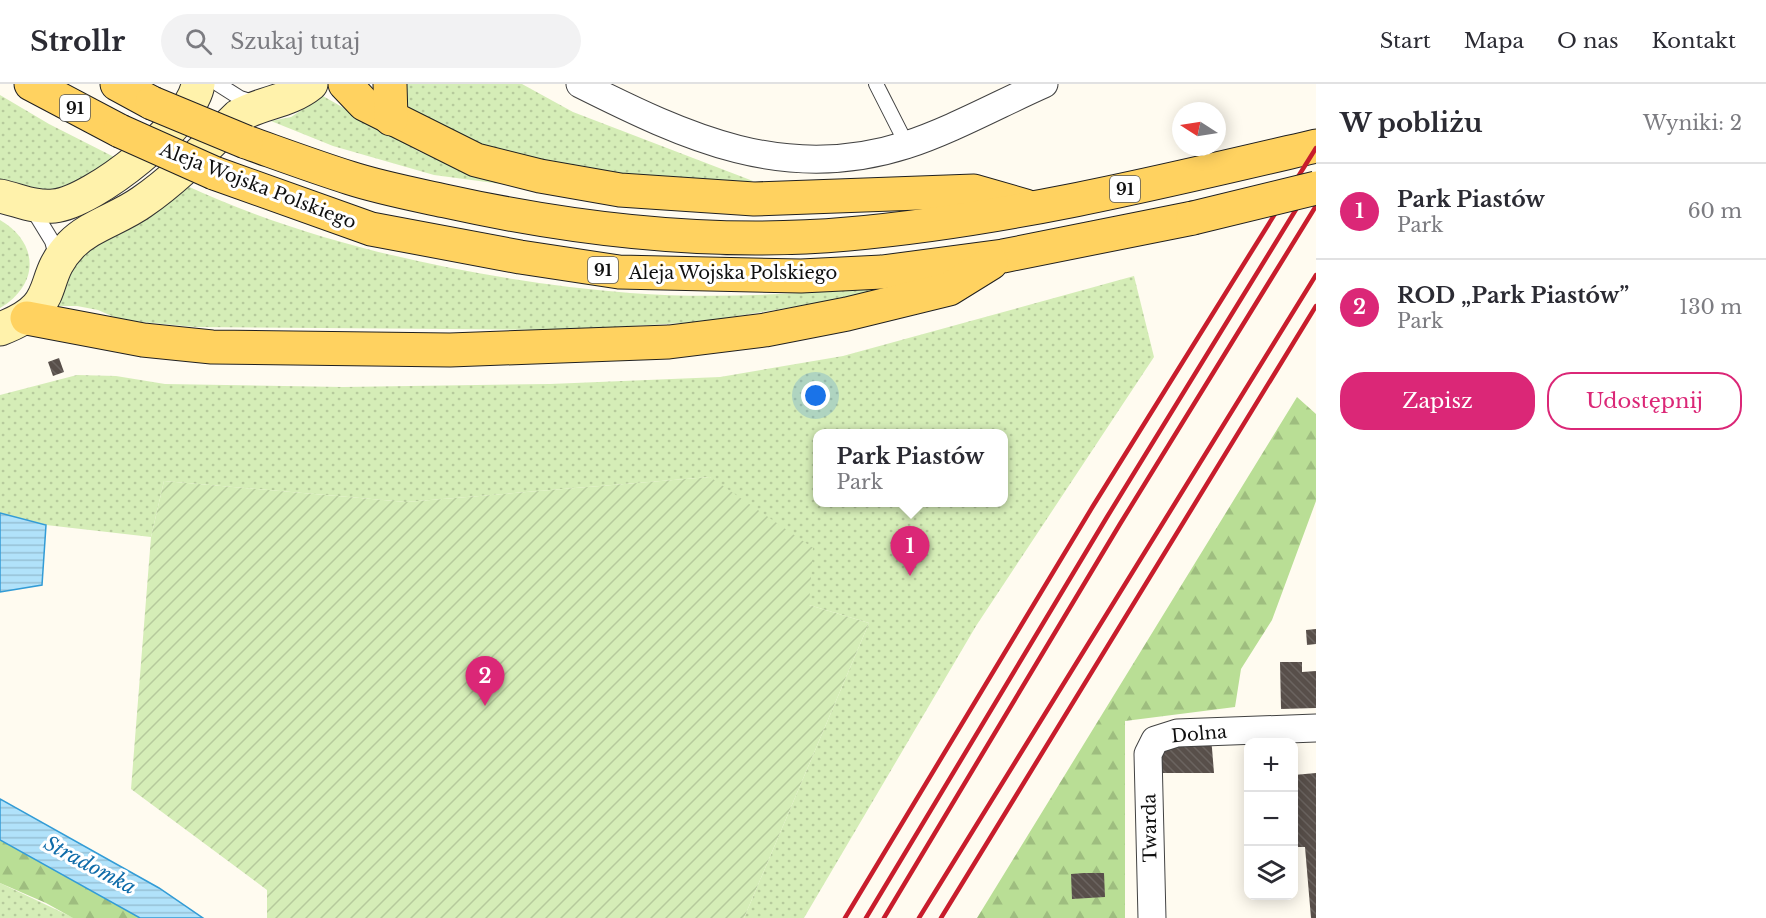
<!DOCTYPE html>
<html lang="pl">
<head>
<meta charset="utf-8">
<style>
  :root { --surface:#fff; --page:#f2f2f3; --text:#2b2b33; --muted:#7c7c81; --line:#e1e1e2; --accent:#db2777 }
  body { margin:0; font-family:"Libre Baskerville",serif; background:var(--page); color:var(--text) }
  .controls { position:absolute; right:18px; bottom:18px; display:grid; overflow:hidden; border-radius:12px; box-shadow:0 3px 15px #0003 }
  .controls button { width:54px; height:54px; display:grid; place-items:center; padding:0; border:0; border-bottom:2px solid var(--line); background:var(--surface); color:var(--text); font:30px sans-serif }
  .compass { position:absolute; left:1172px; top:18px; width:54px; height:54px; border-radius:50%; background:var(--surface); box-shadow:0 3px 15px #0003; rotate:282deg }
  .you { position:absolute; left:816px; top:312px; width:21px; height:21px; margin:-15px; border:4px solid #fff; border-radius:50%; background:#1a73e8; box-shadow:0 0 0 9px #1a73e833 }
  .badge { display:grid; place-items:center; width:39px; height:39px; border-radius:50%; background:var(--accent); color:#fff; font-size:20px; font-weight:700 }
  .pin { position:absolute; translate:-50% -50px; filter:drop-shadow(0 2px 3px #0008) }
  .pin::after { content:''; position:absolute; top:32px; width:21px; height:18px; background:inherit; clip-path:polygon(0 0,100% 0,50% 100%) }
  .popup { position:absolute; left:813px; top:345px; width:195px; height:78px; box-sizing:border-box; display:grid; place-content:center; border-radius:12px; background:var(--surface); filter:drop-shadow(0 2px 4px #0005); font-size:20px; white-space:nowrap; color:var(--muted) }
  .popup b { font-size:22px; color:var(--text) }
  .popup::after { content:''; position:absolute; left:50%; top:100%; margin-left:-12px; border:12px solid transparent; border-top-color:var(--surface) }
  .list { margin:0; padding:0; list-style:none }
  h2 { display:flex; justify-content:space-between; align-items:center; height:78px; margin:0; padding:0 24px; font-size:26px }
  h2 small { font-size:20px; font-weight:400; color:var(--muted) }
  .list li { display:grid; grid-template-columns:39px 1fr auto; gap:18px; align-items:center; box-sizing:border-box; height:96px; padding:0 24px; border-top:2px solid var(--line) }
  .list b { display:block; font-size:22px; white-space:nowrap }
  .list p { margin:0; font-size:20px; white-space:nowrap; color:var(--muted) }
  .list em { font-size:20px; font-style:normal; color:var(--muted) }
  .actions { display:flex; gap:12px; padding:18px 24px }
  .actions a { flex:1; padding:14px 0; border:2px solid var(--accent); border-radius:24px; text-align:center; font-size:21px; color:var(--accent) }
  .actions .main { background:var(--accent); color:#fff }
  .icon { flex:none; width:33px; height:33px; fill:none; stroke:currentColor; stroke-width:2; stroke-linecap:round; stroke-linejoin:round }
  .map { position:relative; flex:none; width:1316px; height:834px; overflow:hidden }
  header { display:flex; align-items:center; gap:36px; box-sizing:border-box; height:84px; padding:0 30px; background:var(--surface); border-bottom:2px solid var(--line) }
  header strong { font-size:28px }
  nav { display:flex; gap:33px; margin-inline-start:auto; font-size:21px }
  .search { width:420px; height:54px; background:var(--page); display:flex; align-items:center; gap:15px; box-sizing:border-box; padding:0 21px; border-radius:33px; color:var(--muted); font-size:22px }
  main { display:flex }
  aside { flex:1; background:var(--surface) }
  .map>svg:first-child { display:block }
</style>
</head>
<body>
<header>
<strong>Strollr</strong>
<div class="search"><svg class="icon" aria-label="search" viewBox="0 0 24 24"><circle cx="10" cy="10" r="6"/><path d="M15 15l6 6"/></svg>Szukaj tutaj</div>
<nav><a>Start</a><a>Mapa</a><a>O nas</a><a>Kontakt</a></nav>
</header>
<main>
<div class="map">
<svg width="1316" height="834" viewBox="0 0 1316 834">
  <defs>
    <pattern id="grass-dots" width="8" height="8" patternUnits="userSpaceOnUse" patternTransform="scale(1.5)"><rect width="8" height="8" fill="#d5edb7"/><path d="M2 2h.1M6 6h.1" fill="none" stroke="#b6ca9c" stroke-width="1.8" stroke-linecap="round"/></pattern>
    <pattern id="forest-firs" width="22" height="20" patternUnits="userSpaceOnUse" patternTransform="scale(1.5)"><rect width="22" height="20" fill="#b9de95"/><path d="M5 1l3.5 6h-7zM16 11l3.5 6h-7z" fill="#9ebd7f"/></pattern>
    <pattern id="garden-furrows" width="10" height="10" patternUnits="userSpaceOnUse" patternTransform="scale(1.5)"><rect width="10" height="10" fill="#d5edb7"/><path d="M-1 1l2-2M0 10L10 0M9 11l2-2" fill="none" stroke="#b6ca9c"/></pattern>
    <pattern id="water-rules" width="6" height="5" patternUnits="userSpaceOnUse" patternTransform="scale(1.5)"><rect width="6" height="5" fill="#b1e2fa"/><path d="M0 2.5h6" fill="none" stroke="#97c1d5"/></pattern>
    <pattern id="building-back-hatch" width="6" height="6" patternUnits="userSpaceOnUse" patternTransform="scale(1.5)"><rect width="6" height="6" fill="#584f4a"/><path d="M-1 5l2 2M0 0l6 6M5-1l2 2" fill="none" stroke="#6b6460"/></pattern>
  </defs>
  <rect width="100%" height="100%" fill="#fffbf0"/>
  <g fill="url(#grass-dots)" fill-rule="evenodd">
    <polygon points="404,0 522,0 573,28 753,97 681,100 598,91 478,63 417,34 404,16"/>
    <path d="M0,11l49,29 71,36c-53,30 -58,38 -120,24z"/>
    <polygon points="323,12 420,68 509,101 434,91 333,62 271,37 291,33"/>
    <path d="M185,101c133,62 300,96 445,108 93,7 189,0 282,-9l-100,20 -112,18 -136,8 -369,-3 -74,-7 -23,-10 -21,-4h-22l16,-43z"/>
    <path d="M0,136c39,23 40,64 0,88z"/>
    <path d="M1134,192l20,81 -178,269 -172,292h-60l125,-295 -60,-18 -99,-128 -304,25 -242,-21 -13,56 -105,-12 -46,-12v-118l77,-20 39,1 49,8 178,3 207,-3 170,-7 123,-21zM817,350h186v68h-186z"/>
    <polygon points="0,799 74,834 0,834"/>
  </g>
  <g fill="url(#forest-firs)">
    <polygon points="1297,313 1316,330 1316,417 1272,536 1241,585 1235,623 1125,637 1125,834 977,834"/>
    <polygon points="0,756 140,834 73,834 46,819 0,799"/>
  </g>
  <polygon fill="url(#garden-furrows)" points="710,393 813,464 809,521 869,539 744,834 267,834 267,806 131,705 151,453 164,397 406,418"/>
  <g fill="url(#water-rules)" stroke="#339cd6" stroke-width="1.5">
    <polygon points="0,429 46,441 42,501 0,508"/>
    <polygon points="0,715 159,804 203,834 140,834 0,756"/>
  </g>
  <g fill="url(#building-back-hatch)">
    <polygon points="59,274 64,288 53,292 48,278"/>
    <polygon points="1316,545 1316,560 1307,561 1306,546"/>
    <polygon points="1280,578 1302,578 1302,588 1316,587 1316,624 1281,625"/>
    <polygon points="1211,652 1214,689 1162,689 1160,659"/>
    <polygon points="1316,689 1316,834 1311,834 1305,763 1294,763 1294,691"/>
    <polygon points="1084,789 1104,789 1105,813 1072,815 1071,790"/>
  </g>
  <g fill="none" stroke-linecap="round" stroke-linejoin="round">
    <defs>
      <g id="service">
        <polyline points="218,0 240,14 256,19"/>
        <polyline points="876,0 907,61"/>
        <polyline points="33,126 52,157 57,175"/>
      </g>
      <g id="minor">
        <path d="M580,0c106,53 205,100 326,61 44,-14 95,-42 138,-61"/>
        <polyline points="1152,834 1148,670 1155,656 1177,649 1316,644"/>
      </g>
      <g id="secondary">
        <path d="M0,112c19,4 34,12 54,10 40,-4 139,-83 144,-122"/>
        <path d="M0,245c64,-24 36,-48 71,-84 18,-19 49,-27 71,-43 35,-24 65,-56 96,-86 24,-14 51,-14 73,-32"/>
      </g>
      <g id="primary">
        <polyline points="31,0 120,47"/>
        <polyline points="117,0 152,19"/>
        <polyline points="345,0 364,20 476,76 540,92 620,106 754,115 974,107 1026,122"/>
        <polyline points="390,0 391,35"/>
        <path d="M246,58c34,12 69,25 104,36 31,10 63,16 95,23 131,29 270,45 403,33 158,-14 314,-52 468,-88"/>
        <polyline points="214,89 371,145 520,173 619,188 801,192 882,188 1003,172 1193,134"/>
        <polyline points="27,234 143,256 212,263 450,266 669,258 765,246 847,230 949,205 991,179"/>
      </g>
    </defs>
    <use href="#service" stroke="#424242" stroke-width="16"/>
    <use href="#minor" stroke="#424242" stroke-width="29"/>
    <use href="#secondary" stroke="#313131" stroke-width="35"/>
    <use href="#primary" stroke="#202020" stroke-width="35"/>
    <use href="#service" stroke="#fff" stroke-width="14"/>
    <use href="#minor" stroke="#fff" stroke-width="27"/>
    <use href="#secondary" stroke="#fff2ab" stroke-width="33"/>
    <use href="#primary" stroke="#ffd260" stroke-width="33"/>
    <g stroke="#c81d2c" stroke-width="4.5">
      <polyline points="845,834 1093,422 1316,64"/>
      <polyline points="866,834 1107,433 1316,93"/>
      <polyline points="884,834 1120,440 1316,122"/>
      <polyline points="919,834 1316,191"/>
      <polyline points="941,834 1316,222"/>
    </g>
    <defs>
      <g id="primary-bridge">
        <polyline points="152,19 246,58"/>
        <polyline points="120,47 214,89"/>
        <polyline points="1193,134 1316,104"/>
      </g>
    </defs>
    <use href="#primary-bridge" stroke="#202020" stroke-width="35" stroke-linecap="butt"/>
    <use href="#primary-bridge" stroke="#ffd260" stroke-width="33"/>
  </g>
  <g text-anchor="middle" stroke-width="6" stroke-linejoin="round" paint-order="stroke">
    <g fill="#fff" stroke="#575757" stroke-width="1.5">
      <rect x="60" y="11" width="30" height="26" rx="4.5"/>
      <rect x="1110" y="92" width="30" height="26" rx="4.5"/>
      <rect x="588" y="173" width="30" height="26" rx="4.5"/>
    </g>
    <g font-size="16" font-weight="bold" fill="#0f0f0f">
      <text x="75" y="30">91</text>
      <text x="1125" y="111">91</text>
      <text x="603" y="192">91</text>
    </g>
    <g font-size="18" fill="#0f0f0f" stroke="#fff">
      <text transform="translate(258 102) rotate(21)" y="6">Aleja Wojska Polskiego</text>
      <text x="733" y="195">Aleja Wojska Polskiego</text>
      <text transform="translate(1199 650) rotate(-5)" y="6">Dolna</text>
      <text transform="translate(1150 744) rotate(-91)" y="6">Twarda</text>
    </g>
    <g font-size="20" font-style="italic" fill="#0f6ca9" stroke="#fff">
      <text transform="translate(90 781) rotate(28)" y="7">Stradomka</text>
    </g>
  </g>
</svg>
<div class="controls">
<button>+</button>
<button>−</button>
<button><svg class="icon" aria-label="layers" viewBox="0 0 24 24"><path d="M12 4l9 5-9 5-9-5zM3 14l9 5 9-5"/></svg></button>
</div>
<svg class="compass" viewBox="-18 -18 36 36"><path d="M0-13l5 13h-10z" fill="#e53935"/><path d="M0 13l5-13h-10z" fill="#7c7c81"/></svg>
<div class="you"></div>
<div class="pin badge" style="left:910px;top:492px">1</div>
<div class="popup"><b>Park Piastów</b>Park</div>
<div class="pin badge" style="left:485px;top:622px">2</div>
</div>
<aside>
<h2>W pobliżu<small>Wyniki: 2</small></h2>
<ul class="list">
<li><span class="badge">1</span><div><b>Park Piastów</b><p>Park</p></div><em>60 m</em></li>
<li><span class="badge">2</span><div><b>ROD „Park Piastów”</b><p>Park</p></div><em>130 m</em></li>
</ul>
<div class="actions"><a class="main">Zapisz</a><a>Udostępnij</a></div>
</aside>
</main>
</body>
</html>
